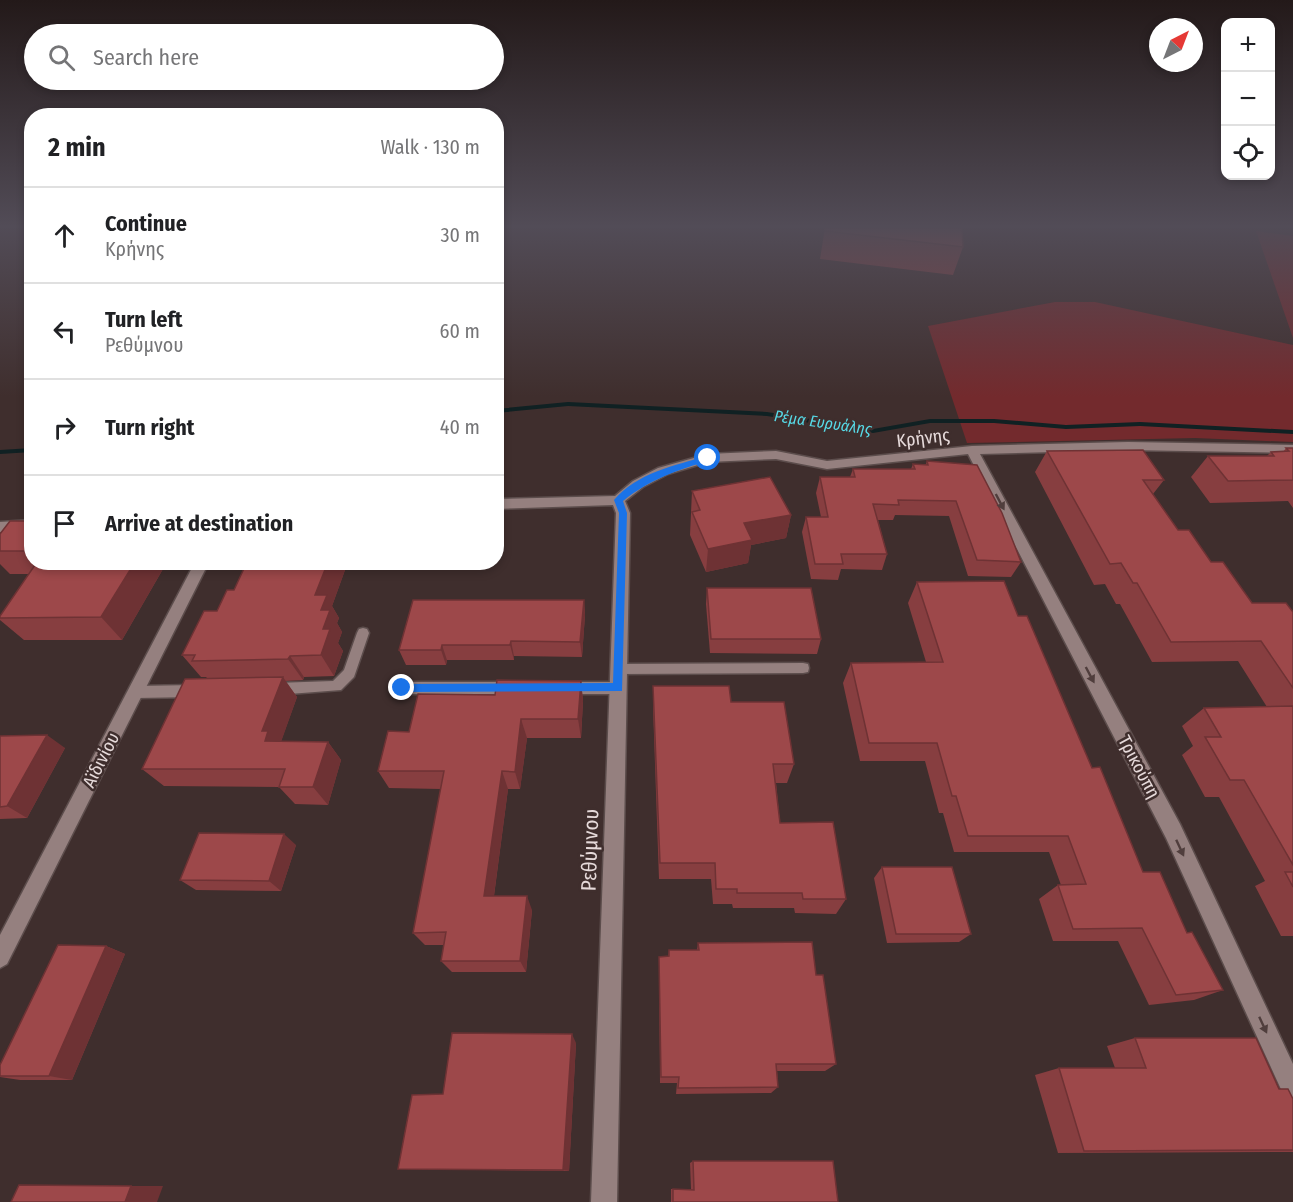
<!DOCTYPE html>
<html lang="en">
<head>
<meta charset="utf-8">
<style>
  :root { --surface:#fff; --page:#f2f2f2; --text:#202124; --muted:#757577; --line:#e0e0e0 }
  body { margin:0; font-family:"Fira Sans Condensed",sans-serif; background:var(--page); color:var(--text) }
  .controls { position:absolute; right:18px; top:18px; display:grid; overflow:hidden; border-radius:12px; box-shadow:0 3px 9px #0003 }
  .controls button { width:54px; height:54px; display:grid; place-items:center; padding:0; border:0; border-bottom:2px solid var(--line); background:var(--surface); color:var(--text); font:30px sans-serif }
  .compass { position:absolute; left:1149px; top:18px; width:54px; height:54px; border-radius:50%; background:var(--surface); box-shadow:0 3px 9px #0003; rotate:42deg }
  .stop { position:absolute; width:18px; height:18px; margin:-14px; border:4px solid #1a73e8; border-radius:50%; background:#fff }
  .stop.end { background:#1a73e8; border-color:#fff; box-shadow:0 2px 6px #0008 }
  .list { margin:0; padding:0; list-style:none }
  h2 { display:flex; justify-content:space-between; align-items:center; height:78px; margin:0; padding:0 24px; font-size:26px }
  h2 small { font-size:20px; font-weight:400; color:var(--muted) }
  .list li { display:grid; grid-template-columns:39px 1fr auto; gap:18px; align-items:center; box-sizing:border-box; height:96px; padding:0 24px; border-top:2px solid var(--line) }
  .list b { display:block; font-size:22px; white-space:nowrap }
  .list p { margin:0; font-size:20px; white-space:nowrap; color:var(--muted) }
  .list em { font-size:20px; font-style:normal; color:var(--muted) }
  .icon { flex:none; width:33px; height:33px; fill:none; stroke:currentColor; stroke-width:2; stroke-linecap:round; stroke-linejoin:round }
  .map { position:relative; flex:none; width:1293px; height:1202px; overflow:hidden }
  .search { position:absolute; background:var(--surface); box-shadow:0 3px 9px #0003; left:24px; top:24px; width:480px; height:66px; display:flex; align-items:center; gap:15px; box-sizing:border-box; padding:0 21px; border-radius:33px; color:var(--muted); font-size:22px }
  .panel { position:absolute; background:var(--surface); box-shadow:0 3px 9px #0003; left:24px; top:108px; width:480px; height:462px; border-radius:24px }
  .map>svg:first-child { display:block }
</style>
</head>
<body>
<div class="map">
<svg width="1293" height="1202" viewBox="0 0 1293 1202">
  <rect width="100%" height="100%" fill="#3f2e2d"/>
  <g fill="#732a2d">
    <polygon points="1256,231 1293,236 1293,338"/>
    <polygon points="1055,302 1095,302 1293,345 1293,442 1195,438 967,443 928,326"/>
  </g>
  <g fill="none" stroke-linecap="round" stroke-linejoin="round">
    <g fill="#102123" fill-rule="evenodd">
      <polygon points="568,402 767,412 873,429 930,419 994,419 1066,425 1140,422 1293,430 1293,434 1140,426 1066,429 994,423 930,423 873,433 767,416 568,406 496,413 496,409"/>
      <polygon points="32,448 32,452 0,454 0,450"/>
    </g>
    <defs>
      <g id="lane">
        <polygon points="363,628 367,629 369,633 354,677 341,690 276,695 271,693 269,689 271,685 276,683 333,681 344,670 357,633 359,629"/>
        <polygon points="803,663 808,664 809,668 808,672 803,673 619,674 614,673 613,669 614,665 619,664"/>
        <polygon points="402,682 512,682 517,684 519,688 517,692 512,694 402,694 397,692 395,688 397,684"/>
        <polygon points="565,682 618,682 623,684 625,688 623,692 618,694 565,694 560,692 558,688 560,684"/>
        <polygon points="195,685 200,687 202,691 200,695 195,697 136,698 131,696 129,692 131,688 136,686"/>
      </g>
      <g id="street">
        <polygon points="1128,442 1293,445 1293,453 1128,450 980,454 1180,824 1293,1064 1293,1102 1285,1098 1166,838 968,454 827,469 776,459 708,462 668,474 643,487 625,501 630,513 617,1202 591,1202 616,513 613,505 496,509 496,499 615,496 633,481 658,468 708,454 776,451 827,461 972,446"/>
        <polygon points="32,520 32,530 0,532 0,522"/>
        <polygon points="195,562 209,562 7,964 0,968 0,935"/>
      </g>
    </defs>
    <use href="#lane" stroke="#5c4d4c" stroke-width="3"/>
    <use href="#street" stroke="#5c4d4c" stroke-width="3"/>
    <use href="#lane" fill="#95807f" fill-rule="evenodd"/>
    <use href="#street" fill="#95807f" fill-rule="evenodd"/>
  </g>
  <g fill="#873e40">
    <polygon points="825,228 963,247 953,275 820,259"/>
    <polygon points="1286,448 1293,448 1293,508 1288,501 1210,503 1191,477 1208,456 1267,456 1271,452 1283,452"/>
    <polygon points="1047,451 1164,480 1153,494 1178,530 1252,603 1293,612 1293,936 1281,936 1255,886 1265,881 1219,797 1205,797 1182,755 1193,746 1182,726 1204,708 1267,707 1238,661 1152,662 1120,604 1116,604 1105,584 1094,585 1035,472"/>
    <polygon points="927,461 1021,562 1011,577 968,576 949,516 895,515 893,520 878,520 887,554 882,570 841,569 838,580 811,579 802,532 806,517 821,517 816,493 820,477 850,477 853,469 911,469 913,464 926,464"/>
    <polygon points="692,491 791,515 786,538 751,545 748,563 706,572 690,535"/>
    <polygon points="32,521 32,562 167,562 122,640 24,640 0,620 0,616 29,574 10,574 0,564 0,534"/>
    <polygon points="247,562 371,562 369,570 345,570 332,606 339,618 337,623 342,632 338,643 343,651 334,676 304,677 303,680 285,681 297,697 281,741 328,742 341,760 328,805 295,804 279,787 164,786 142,769 208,679 206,677 201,677 182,655 234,590"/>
    <polygon points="917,582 1018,616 1143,872 1187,933 1223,990 1194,1000 1149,1005 1118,941 1053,941 1039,899 1058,885 1061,885 1049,852 954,852 943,813 939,813 925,761 860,761 843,683 851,663 926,662 908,603"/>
    <polygon points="707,588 821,639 817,654 710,653 706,604"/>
    <polygon points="584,600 585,615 582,657 514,656 514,660 447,660 446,665 406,665 399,650"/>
    <polygon points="581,681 583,701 581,738 527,738 520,789 508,789 494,896 532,910 526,972 452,972 441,961 444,945 425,945 413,933 441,789 389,788 378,771 409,732 495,695"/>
    <polygon points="653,686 731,702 794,764 787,783 776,783 780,823 846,899 836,914 795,913 794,908 733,908 732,904 713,904 711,879 659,879 653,707"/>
    <polygon points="0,736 65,748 27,818 0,819"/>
    <polygon points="296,845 281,891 196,890 180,880"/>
    <polygon points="882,867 971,934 959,942 887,943 874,878"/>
    <polygon points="698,943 816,975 836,1064 825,1071 777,1071 778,1087 771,1093 676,1094 677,1083 660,1083 659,969 659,957 668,956 669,950 697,950"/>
    <polygon points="106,946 125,954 72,1080 20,1080 0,1077 0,1065"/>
    <polygon points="1135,1038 1279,1089 1293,1099 1293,1152 1058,1153 1035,1075 1059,1068 1115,1068 1107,1046"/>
    <polygon points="576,1043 569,1171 398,1169 443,1094"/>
    <polygon points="693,1161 838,1202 671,1202 671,1189 691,1189 690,1163"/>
  </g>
  <g fill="#6e3234">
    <polygon points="791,515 786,538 751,545 748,563 706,572 708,549 744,523"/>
    <polygon points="135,562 167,562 122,640 101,617"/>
    <polygon points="328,562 341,562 345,570 332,606 339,618 337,623 342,632 338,643 343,651 334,676 321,655 323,629 315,595"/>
    <polygon points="366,562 371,562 369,570"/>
    <polygon points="584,600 585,615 582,657 580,642"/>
    <polygon points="511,641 514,656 514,660 510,645"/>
    <polygon points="442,645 447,660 446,665 441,650"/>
    <polygon points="290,656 304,677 303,680 288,659"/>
    <polygon points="283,677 297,697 280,745 265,741 262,731"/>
    <polygon points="581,681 583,701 581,738 578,719"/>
    <polygon points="521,719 527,738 520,789 515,772"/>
    <polygon points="47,735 65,748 27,818 7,806"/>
    <polygon points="328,742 341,760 328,805 313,787"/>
    <polygon points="502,771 508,789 492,910 484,896"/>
    <polygon points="284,834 296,845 281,891 269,881"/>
    <polygon points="527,896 532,910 526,972 520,961"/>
    <polygon points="106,946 125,954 72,1080 49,1076"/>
    <polygon points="572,1034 576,1043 569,1171 563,1170"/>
    <polygon points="131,1186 163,1186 157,1202 125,1202"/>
  </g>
  <g fill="#9d484a" stroke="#6e3234" stroke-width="1.5">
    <polygon points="825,228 962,228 963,247 825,231"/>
    <polygon points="1286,448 1293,448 1293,480 1228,481 1208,456 1274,456 1271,452 1289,451"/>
    <polygon points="1143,450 1164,480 1143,480 1178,530 1189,530 1211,562 1223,562 1252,603 1286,603 1293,612 1293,688 1261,641 1171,642 1137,583 1133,583 1121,563 1110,564 1047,451"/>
    <polygon points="927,461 977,465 1002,513 1021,562 977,560 956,501 898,500 899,505 873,504 887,554 841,554 843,564 815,564 806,517 828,517 820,477 855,477 853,469 915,469 913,464 928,465"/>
    <polygon points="770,477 791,515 744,523 752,540 708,549 692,512 700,510 692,491"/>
    <polygon points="10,521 32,521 32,551 0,551 0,534"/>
    <polygon points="37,562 135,562 101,617 0,618 0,616"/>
    <polygon points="247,562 328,562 315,595 327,595 321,610 330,610 323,629 330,629 321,655 290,656 288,659 192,661 195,655 182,655 204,611 217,611 227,590 234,590"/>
    <polygon points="1004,581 1018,616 1027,616 1092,768 1100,767 1143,872 1160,872 1187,933 1192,932 1223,990 1176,995 1142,928 1073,929 1058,885 1086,884 1068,836 968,836 956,796 952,796 937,743 869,743 851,663 943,662 917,582"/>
    <polygon points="707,588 811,588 821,639 711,639"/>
    <polygon points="413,600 584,600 580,642 511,641 510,645 442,645 441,650 399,650"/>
    <polygon points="283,677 262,731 268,731 265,741 328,742 313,787 279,787 285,769 142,769 185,679"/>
    <polygon points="497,680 581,681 578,719 521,719 515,772 502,771 484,896 527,896 520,961 441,961 446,932 413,933 444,771 378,771 388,731 409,732 418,694 495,695"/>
    <polygon points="653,686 729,686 731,702 784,702 794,764 773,764 780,823 833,822 846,899 803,899 802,893 737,893 737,889 716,889 715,863 660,863"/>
    <polygon points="1293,706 1293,865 1244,780 1230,780 1205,737 1221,737 1204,708"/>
    <polygon points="47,735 7,806 0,807 0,736"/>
    <polygon points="199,833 284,834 269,881 180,880"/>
    <polygon points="882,867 952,867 971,934 896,934"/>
    <polygon points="1285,872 1293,872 1293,887"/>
    <polygon points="812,942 816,975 823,975 836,1064 776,1064 778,1087 678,1088 679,1077 661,1077 659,957 669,956 669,950 699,950 698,943"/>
    <polygon points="58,945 106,946 49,1076 0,1076 0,1065"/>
    <polygon points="452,1033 572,1034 563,1170 398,1169 412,1095 443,1094"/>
    <polygon points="1135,1038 1256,1038 1279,1089 1288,1089 1293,1099 1293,1150 1084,1151 1059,1068 1146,1068"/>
    <polygon points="693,1161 833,1161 838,1202 673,1202 673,1189 694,1190"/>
    <polygon points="19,1185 131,1186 125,1202 11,1202"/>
  </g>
  <defs><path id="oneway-solid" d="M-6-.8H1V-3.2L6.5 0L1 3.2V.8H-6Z" transform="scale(1.5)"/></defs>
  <g fill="#503e3d">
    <use href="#oneway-solid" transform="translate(1000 502) rotate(62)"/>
    <use href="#oneway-solid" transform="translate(1090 675) rotate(62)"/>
    <use href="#oneway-solid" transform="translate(1180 848) rotate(65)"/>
    <use href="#oneway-solid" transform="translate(1263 1025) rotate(65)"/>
  </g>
  <linearGradient id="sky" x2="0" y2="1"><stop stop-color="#231919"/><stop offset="0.57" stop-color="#524c57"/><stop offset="1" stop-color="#524c57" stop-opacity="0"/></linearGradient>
  <rect width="1293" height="397" fill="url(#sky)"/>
  <path fill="#1a73e8" d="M708,456l3,4c-33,10 -61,19 -88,41l4,12 -5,178 -223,1 -2,-4 5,-4 211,-1 6,-170 -5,-13c23,-27 61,-35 94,-44z"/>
  <g text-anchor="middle" stroke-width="5" stroke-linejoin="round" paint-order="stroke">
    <g font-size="16" font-style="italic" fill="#57dae7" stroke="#3f2e2d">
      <text transform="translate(823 422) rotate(8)" y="6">Ρέμα Ευρυάλης</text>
    </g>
    <g font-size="18" fill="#e6dada" stroke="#3f2e2d">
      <text transform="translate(923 438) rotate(-7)" y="6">Κρήνης</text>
      <text transform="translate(101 760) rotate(-63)" y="6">Αϊδινίου</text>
      <text transform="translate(1139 767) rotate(62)" y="6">Τρικούπη</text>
    </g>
    <g font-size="21" fill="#e6dada" stroke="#3f2e2d">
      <text transform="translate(590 850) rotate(-88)" y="7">Ρεθύμνου</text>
    </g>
  </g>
</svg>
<div class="controls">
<button>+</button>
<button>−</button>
<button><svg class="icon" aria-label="locate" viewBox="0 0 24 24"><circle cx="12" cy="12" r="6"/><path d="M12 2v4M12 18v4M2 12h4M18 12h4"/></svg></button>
</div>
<svg class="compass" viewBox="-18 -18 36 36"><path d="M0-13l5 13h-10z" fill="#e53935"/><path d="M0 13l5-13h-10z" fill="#757577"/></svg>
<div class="stop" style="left:708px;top:458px"></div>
<div class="stop end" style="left:402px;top:688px"></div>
<div class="search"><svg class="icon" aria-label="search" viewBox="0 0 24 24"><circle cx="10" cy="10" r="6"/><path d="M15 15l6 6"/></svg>Search here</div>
<section class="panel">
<h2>2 min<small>Walk · 130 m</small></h2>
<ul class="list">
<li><svg class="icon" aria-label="ahead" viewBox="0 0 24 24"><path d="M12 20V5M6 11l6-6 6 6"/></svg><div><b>Continue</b><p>Κρήνης</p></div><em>30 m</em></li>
<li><svg class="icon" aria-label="left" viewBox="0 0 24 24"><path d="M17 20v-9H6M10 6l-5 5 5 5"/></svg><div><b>Turn left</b><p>Ρεθύμνου</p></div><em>60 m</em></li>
<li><svg class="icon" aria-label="right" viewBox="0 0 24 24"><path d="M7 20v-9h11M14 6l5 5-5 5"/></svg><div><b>Turn right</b></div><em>40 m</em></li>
<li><svg class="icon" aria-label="arrive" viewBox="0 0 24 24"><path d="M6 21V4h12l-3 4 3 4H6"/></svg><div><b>Arrive at destination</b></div></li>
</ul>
</section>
</div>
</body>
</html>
